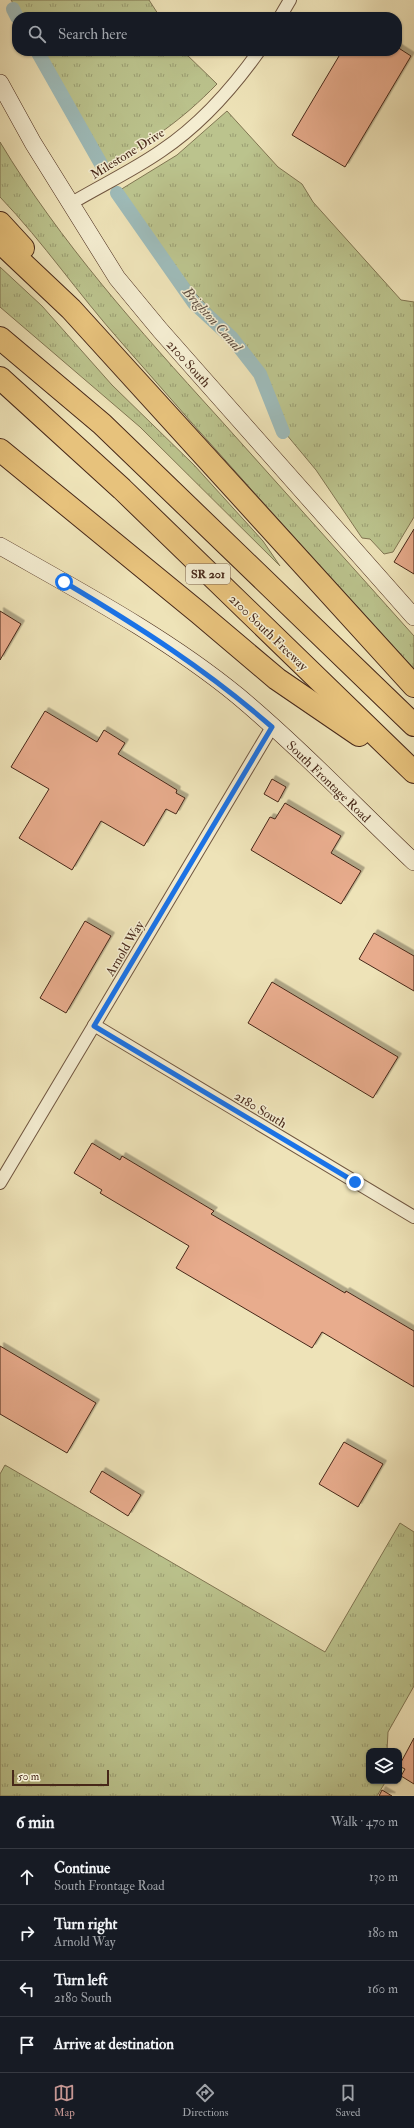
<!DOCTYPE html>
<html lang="en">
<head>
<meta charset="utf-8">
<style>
  :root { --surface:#171b24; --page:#20242c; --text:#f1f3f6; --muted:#9ea1a6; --line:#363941; --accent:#c59692 }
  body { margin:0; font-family:"IM FELL Double Pica",serif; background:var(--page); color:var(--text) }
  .controls { position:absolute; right:12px; bottom:12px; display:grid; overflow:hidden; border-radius:8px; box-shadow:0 1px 3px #0004 }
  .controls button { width:36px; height:36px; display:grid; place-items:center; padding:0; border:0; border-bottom:1px solid var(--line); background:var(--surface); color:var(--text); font:20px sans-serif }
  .scale { position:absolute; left:12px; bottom:10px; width:97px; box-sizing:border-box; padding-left:4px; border:2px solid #472819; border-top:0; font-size:11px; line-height:14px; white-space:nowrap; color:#472819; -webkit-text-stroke:3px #f4edd1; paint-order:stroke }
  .stop { position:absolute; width:12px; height:12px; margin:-9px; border:3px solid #1a73e8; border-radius:50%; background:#fff }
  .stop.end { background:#1a73e8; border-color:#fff; box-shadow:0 1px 4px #0008 }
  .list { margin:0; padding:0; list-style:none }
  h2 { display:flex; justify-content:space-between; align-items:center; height:52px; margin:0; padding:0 16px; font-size:17px }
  h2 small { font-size:13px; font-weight:400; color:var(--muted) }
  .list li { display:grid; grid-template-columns:26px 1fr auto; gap:12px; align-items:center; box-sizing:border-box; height:56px; padding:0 16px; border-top:1px solid var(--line) }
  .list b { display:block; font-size:15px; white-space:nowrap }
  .list p { margin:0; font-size:13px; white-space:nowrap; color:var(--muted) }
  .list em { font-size:13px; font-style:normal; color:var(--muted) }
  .icon { flex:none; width:22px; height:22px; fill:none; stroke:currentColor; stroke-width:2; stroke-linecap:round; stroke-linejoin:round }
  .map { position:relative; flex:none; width:414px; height:1796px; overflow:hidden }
  .search { position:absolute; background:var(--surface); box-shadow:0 1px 3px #0004; left:12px; right:12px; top:12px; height:44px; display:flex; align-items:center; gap:10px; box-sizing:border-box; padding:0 14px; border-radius:16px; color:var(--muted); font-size:15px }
  .sheet { height:276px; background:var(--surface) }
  nav { display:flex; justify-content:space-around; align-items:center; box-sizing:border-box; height:56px; border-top:1px solid var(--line); background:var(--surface); font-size:11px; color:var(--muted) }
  nav a { display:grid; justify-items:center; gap:2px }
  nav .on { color:var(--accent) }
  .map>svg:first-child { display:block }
</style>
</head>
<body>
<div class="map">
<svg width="414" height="1796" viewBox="0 0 414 1796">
  <defs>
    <pattern id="grass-tufts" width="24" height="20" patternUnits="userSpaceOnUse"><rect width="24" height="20" fill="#bbc38d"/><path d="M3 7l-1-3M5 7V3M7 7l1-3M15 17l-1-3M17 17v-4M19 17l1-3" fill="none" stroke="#9a9e72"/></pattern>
    <filter id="shadow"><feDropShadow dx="3.5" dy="-3.5" stdDeviation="0" flood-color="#0004"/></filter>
  </defs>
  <rect width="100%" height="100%" fill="#eee3b8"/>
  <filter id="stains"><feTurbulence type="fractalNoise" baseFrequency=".005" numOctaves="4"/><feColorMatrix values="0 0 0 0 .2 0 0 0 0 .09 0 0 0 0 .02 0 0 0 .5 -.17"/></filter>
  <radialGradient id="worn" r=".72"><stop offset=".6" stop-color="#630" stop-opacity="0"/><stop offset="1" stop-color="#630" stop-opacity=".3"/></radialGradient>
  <g fill="url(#grass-tufts)" stroke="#817653">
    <polygon points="11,0 149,0 160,17 22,17"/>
    <path d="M42,51h141l34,33c-36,37 -65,56 -109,82z"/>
    <polygon points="227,111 278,167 302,184 313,202 401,300 414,302 414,517 393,552 384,554 370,539 362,538 316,470 286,434 267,377 250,351 195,293 126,201 120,190 177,155"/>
    <path d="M0,142c60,100 139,188 217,274 66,73 131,147 197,220v33c-98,-108 -197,-216 -293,-327 -42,-47 -77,-99 -121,-145z"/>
    <polygon points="0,267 42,306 112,385 194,465 263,541 280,566 140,427 0,307"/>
    <polygon points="5,1465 325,1652 400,1523 414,1532 414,1686 388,1732 387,1751 369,1751 369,1781 386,1781 377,1796 0,1796 0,1474"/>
  </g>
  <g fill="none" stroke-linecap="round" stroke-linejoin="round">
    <g stroke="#9ebbb9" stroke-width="14">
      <polyline points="13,9 17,17"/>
      <polyline points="37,51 101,164"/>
      <polyline points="117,193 194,303 232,338 260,374 283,432"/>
    </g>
  </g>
  <g fill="#e8ac8d" stroke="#472819" filter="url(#shadow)">
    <polygon points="397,47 411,56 345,167 292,135 342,51 397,51"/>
    <polygon points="414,529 414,574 394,562"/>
    <polygon points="0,611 21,624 0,660"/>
    <polygon points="45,711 97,742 104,730 125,743 118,754 177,790 176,793 185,798 176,814 166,809 144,846 101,821 72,870 19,838 49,789 11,767"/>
    <polygon points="272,779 286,787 278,802 264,794"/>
    <polygon points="285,803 341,836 331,853 361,871 341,904 251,850 270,817 275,819"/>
    <polygon points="85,921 111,936 66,1013 40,998"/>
    <polygon points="374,933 414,956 414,991 359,959"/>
    <polygon points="272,982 398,1057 373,1098 248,1023"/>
    <polygon points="92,1143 120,1160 122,1156 214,1211 211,1214 345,1293 346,1291 414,1331 414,1387 322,1332 312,1348 176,1268 189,1246 100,1193 102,1190 74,1173"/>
    <polygon points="0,1346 96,1403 67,1453 0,1414"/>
    <polygon points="344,1442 383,1464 358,1507 319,1484"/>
    <polygon points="102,1471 141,1495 128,1516 90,1492"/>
    <polygon points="414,1738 414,1784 401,1776 405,1769 399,1766"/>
    <polygon points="382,1790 392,1796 379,1796"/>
  </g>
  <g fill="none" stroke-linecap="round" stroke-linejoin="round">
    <defs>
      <g id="street">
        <polyline points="280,17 290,0"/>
        <path d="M70,204c30,-18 62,-33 91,-53 39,-26 71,-62 98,-100"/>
        <polyline points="94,1025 414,1217"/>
        <polyline points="0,1183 272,727"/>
      </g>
      <g id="secondary">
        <polyline points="0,83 33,143 117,278 160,330 414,617"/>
        <path d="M0,546c81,46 166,91 238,150 62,52 118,111 176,166"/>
      </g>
      <g id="highway">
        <polyline points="0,223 23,248"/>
        <polyline points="0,242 71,309 414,686"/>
        <polyline points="0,338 102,424 414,725"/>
        <polyline points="0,378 122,489 414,772"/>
        <polyline points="0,450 199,613 277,679 359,735"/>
      </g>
    </defs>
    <use href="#street" stroke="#715741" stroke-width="14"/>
    <use href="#secondary" stroke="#472819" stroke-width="18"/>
    <use href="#highway" stroke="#472819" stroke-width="24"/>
    <use href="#street" stroke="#f4edd1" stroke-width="12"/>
    <use href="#secondary" stroke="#f4edd1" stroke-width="17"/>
    <use href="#highway" stroke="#e7c27c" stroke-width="22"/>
  </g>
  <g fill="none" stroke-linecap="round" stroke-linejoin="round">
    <path stroke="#1a73e8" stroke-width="5" d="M64,582c74,44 143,88 208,145l-178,299 261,156"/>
  </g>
  <g text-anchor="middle" stroke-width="3" stroke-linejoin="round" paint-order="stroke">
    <rect fill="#f4edd1" stroke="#7b6350" stroke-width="1" x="186" y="564" width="44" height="20" rx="3"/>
    <g font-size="12" font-weight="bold" fill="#472819">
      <text x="208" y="578">SR 201</text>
    </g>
    <g font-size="13" fill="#472819" stroke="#f4edd1">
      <text transform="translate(127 153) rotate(-32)" y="5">Milestone Drive</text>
      <text transform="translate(189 363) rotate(48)" y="5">2100 South</text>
      <text transform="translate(269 632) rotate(44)" y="5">2100 South Freeway</text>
      <text transform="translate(329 781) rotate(44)" y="5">South Frontage Road</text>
      <text transform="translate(124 948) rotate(-59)" y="5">Arnold Way</text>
      <text transform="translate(261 1109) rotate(31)" y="5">2180 South</text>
    </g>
    <g font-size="14" font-style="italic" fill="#5d4d41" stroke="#f4edd1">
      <text transform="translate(213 319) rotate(48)" y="5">Brighton Canal</text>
    </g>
  </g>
  <rect width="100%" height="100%" filter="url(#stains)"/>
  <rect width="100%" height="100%" fill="url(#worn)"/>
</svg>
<div class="controls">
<button><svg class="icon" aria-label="layers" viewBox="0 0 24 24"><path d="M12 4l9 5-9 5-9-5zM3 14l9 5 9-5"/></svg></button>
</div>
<div class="scale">50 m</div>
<div class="stop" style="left:64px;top:582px"></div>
<div class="stop end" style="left:355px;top:1182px"></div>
<div class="search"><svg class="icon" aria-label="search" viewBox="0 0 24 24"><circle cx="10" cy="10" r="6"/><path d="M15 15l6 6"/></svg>Search here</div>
</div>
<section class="sheet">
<h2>6 min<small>Walk · 470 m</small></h2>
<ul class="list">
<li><svg class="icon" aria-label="ahead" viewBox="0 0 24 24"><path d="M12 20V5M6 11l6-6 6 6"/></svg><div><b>Continue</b><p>South Frontage Road</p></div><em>130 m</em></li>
<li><svg class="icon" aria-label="right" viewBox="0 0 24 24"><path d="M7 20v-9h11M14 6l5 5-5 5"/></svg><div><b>Turn right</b><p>Arnold Way</p></div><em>180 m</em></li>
<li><svg class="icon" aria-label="left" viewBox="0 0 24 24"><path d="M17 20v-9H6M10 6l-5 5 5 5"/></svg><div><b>Turn left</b><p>2180 South</p></div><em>160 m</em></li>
<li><svg class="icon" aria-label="arrive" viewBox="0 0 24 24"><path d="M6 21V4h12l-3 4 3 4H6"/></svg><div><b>Arrive at destination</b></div></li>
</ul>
</section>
<nav>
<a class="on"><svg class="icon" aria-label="map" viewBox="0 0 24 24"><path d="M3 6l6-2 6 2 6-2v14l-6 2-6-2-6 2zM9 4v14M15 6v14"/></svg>Map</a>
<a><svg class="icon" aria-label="directions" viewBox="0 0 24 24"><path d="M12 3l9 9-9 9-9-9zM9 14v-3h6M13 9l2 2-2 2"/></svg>Directions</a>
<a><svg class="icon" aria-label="saved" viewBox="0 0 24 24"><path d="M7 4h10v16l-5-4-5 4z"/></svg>Saved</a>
</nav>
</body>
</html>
